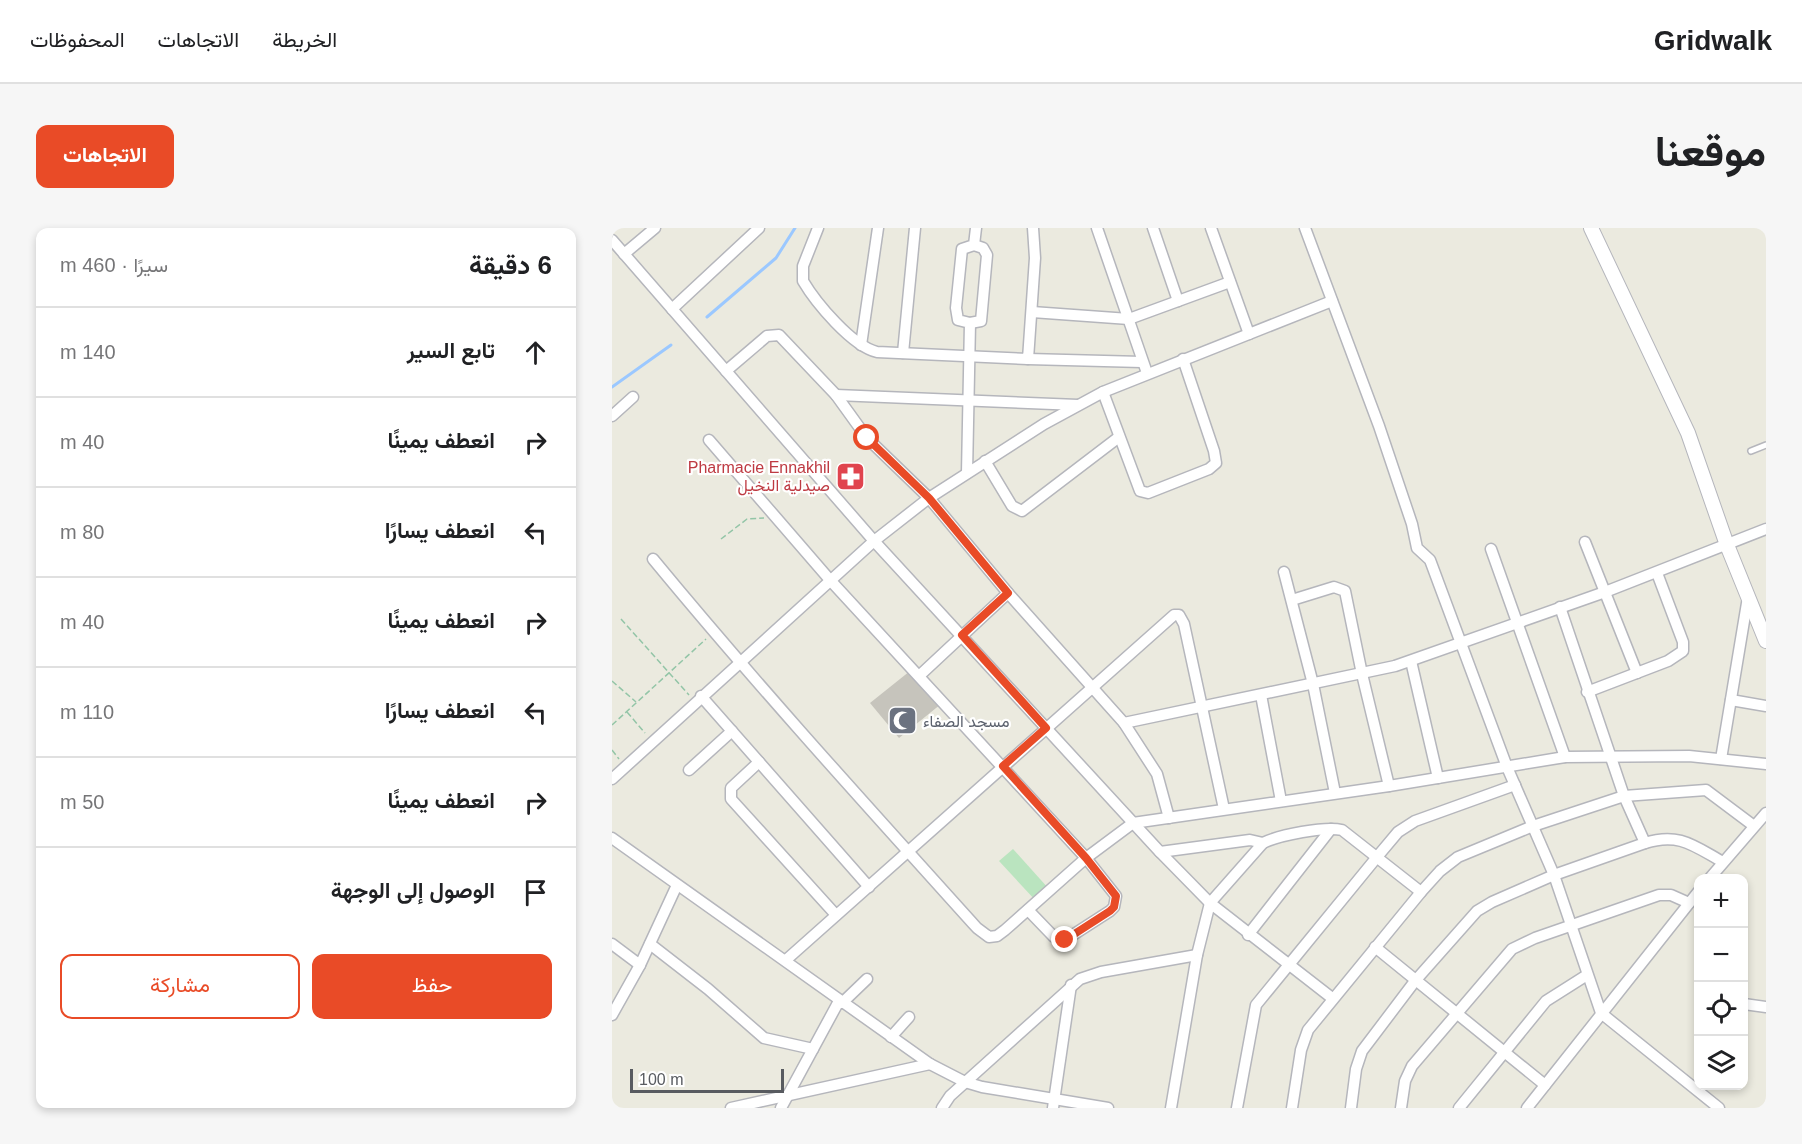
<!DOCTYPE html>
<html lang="ar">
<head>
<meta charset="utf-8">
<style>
  :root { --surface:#fff; --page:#f6f6f6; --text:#202124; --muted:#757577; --line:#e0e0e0; --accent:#e94b27 }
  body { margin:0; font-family:Helvetica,Vazirmatn,sans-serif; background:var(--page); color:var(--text); direction:rtl }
  .controls { position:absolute; right:18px; bottom:18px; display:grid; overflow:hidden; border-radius:12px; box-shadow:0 3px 9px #0003 }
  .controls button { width:54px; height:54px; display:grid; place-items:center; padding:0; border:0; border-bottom:2px solid var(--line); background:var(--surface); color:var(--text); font:30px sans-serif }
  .scale { position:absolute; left:18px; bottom:15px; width:154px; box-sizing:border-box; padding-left:6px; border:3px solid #585b60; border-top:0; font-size:16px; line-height:21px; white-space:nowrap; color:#585b60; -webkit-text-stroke:4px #fff; paint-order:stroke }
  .stop { position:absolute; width:18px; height:18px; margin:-14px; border:4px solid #e94b27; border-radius:50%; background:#fff }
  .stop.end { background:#e94b27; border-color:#fff; box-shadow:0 2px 6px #0008 }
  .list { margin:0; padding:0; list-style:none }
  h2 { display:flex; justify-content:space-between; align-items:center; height:78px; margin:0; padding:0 24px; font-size:26px }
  h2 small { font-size:20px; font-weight:400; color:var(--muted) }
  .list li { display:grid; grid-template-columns:39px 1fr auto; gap:18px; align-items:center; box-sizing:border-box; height:90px; padding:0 24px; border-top:2px solid var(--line) }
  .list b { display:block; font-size:22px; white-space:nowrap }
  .list em { font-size:20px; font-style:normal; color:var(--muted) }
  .actions { display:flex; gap:12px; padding:18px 24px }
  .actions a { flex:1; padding:14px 0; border:2px solid var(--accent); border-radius:12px; text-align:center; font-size:21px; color:var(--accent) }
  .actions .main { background:var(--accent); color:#fff }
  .icon { flex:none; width:33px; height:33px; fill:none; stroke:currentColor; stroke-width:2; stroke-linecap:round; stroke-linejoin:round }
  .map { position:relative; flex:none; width:1154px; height:880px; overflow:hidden; direction:ltr; border-radius:12px }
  header { display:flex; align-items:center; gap:36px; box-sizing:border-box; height:84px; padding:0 30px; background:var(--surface); border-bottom:2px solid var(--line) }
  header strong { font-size:28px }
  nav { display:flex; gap:33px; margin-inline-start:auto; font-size:21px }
  .intro { display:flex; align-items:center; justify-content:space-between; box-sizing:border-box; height:144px; padding:0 36px }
  h1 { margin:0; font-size:42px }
  .button { padding:15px 27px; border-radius:12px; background:var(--accent); color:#fff; font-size:21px; font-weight:700 }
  main { display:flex; gap:36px; padding:0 36px }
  aside { flex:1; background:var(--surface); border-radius:12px; box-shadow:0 3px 9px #0003 }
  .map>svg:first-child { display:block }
</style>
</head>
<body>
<header>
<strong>Gridwalk</strong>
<nav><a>الخريطة</a><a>الاتجاهات</a><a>المحفوظات</a></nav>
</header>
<div class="intro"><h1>موقعنا</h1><a class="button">الاتجاهات</a></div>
<main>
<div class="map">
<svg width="1154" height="880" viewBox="0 0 1154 880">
  <rect width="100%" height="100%" fill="#ebeadf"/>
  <polygon fill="#bae4bf" points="401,621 437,661 424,673 387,633"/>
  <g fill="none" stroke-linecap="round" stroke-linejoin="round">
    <g stroke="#9bc8ff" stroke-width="3">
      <polyline points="95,89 164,30 183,0"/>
      <polyline points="0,159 59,117"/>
    </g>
  </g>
  <polygon fill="#c6c4bc" points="298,443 329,476 287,510 258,475"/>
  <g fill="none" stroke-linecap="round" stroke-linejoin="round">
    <defs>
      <polyline id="service" points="1139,223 1154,217"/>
      <g id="minor">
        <path d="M206,0l-15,38v15c13,22 49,65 74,71l151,7 7,-101 -2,-30"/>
        <polyline points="485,0 535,145"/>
        <polyline points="541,0 566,73"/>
        <polyline points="599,0 637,106"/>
        <polyline points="693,0 767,198 800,296 805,320 818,332 895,539 942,647 989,785 1107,880"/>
        <polyline points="0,12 262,313 548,624 598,675 720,770"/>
        <polyline points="12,26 43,0"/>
        <polyline points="60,81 147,0"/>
        <polyline points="420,84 517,91 618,54"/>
        <polyline points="358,95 369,93 375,27 371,20 362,17"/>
        <polyline points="249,117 266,0"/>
        <polyline points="291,125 303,0"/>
        <polyline points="416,131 530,134"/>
        <polyline points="114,143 155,108 167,107 224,167 255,210 317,270 396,365"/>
        <polyline points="491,164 528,263 536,265 597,241 604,235 602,223 571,131"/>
        <polyline points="224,167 466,177"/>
        <polyline points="0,188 21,169"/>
        <polyline points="97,212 218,352 474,630 504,668 502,679 498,683 453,712 442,709 416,682"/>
        <polyline points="373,233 400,278 410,283 507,209"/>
        <polyline points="355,245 358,95 346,92 344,80 350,21 362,17 364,0"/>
        <polyline points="973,314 1025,445"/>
        <polyline points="879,321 953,529"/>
        <path d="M41,331c104,126 214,247 324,369l12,9 8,-1 8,-6 81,-72 47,-35 256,-37 176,-29 124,-1 77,8"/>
        <polyline points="672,344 701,456 723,565"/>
        <polyline points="680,372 722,359 733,363 750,446 777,558"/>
        <polyline points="799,433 826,550"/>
        <polyline points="307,448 396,365 512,495 545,546 557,590"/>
        <polyline points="975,464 1056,433 1071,423 1071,414 1045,345"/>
        <polyline points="649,467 669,573"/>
        <polyline points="89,468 257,659"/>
        <polyline points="1119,472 1154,478"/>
        <polyline points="512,495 783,438 993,364 1154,301"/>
        <polyline points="1109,531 1136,369"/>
        <polyline points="147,534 119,560 119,571 224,687"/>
        <polyline points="77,542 120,503"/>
        <polyline points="0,551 262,313 317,270 432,196 491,164 720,73"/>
        <polyline points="0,610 318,836 353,854 370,859 496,880"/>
        <path d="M1033,615c34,-11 49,3 78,19"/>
        <polyline points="548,624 638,612 651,615"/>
        <polyline points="1098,650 1154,585"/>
        <polyline points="636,707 719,601"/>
        <polyline points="0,716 28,737"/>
        <polyline points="38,716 96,761 152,810 201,821"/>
        <polyline points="763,719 933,857"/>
        <polyline points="174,732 562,387 567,387 572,396 612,581"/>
        <polyline points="230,775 255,751"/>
        <polyline points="1132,776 1154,779"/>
        <polyline points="0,787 28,737 65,657"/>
        <polyline points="279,809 297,789"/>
        <polyline points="119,880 318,836"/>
        <polyline points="169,880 227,773"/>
        <polyline points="330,880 338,868 468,751 489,744 585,727"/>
        <polyline points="441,880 459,757"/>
        <path d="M559,880l26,-153 13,-52 53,-60c16,-8 62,-17 79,-13l79,62"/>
        <polyline points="625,880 644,777 765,629 786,604 803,593 903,557"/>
        <polyline points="680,880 689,822 696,802 809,664 828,643 846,629 921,598 1012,568 1094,562 1142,598"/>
        <polyline points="739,880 744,841 750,823 803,753 865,683 880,674 942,647 1033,615 1012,568 948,379"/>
        <polyline points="789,880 793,853 800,838 900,721 923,710 1047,667 1059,667 1077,675"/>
        <polyline points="847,880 934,773 975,747"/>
        <polyline points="915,880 1086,664"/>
      </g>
      <polyline id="tertiary" points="979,0 1076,205 1115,317 1154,413"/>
    </defs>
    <use href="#service" stroke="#b5b6bc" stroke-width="8"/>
    <use href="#minor" stroke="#b5b6bc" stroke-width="13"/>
    <use href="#tertiary" stroke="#b5b6bc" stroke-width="16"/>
    <g stroke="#93c5a7" stroke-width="1.5" stroke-dasharray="6 3" stroke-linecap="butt">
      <polyline points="109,311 135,291 152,290"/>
      <polyline points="9,391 77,467"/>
      <polyline points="0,453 24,474"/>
      <polyline points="15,484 33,505"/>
      <polyline points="0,497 94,411"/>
      <polyline points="0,522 7,531"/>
    </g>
    <use href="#service" stroke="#fff" stroke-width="5"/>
    <use href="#minor" stroke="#fff" stroke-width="10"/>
    <use href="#tertiary" stroke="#fff" stroke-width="14"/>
  </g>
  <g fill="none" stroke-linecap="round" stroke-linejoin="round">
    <polyline stroke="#e94b27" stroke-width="8" points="255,210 317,270 396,365 350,407 434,500 391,538 474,630 504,668 502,679 498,683 453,712"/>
  </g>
  <defs>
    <symbol id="pharmacy-square" viewBox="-11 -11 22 22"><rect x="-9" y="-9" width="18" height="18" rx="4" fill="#e0444e" stroke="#fff"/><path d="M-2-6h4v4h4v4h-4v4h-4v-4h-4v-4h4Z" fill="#fff"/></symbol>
    <symbol id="mosque-square" viewBox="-11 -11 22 22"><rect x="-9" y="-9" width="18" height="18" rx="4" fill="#6b7280" stroke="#fff"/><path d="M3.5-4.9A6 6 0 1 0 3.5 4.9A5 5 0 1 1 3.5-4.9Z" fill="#fff"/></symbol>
  </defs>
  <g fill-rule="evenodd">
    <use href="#pharmacy-square" x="222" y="232" width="33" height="33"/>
    <use href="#mosque-square" x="274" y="476" width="33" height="33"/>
  </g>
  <g text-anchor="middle" stroke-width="4.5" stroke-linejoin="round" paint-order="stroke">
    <g font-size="16" fill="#be3a42" stroke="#fff" text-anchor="end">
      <text x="218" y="245">Pharmacie Ennakhil<tspan x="218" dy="18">صيدلية النخيل</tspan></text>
    </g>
    <g font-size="16" fill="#5b616d" stroke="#fff" text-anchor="start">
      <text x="311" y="499">مسجد الصفاء</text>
    </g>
  </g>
</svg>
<div class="controls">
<button>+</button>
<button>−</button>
<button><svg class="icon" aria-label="locate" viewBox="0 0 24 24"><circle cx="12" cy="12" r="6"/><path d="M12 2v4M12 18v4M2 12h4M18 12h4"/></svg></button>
<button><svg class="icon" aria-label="layers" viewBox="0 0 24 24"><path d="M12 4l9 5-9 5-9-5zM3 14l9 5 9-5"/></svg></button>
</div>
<div class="scale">100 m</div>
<div class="stop" style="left:255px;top:210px"></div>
<div class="stop end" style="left:453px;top:712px"></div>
</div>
<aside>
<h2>6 دقيقة<small>سيرًا · 460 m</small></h2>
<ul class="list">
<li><svg class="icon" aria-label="ahead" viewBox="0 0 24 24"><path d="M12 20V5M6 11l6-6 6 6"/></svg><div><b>تابع السير</b></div><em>140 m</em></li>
<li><svg class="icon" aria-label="right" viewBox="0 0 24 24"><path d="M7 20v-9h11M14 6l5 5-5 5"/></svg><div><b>انعطف يمينًا</b></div><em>40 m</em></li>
<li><svg class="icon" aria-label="left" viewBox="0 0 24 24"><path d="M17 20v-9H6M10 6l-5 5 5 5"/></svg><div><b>انعطف يسارًا</b></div><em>80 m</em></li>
<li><svg class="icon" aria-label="right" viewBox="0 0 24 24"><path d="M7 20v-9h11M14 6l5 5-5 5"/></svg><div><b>انعطف يمينًا</b></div><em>40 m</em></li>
<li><svg class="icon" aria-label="left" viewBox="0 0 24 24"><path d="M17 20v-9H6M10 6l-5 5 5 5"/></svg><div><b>انعطف يسارًا</b></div><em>110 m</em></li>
<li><svg class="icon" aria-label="right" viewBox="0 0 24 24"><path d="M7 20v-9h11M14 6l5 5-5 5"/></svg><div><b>انعطف يمينًا</b></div><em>50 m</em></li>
<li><svg class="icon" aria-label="arrive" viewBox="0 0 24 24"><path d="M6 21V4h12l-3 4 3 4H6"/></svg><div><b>الوصول إلى الوجهة</b></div></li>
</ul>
<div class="actions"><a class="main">حفظ</a><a>مشاركة</a></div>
</aside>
</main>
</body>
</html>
